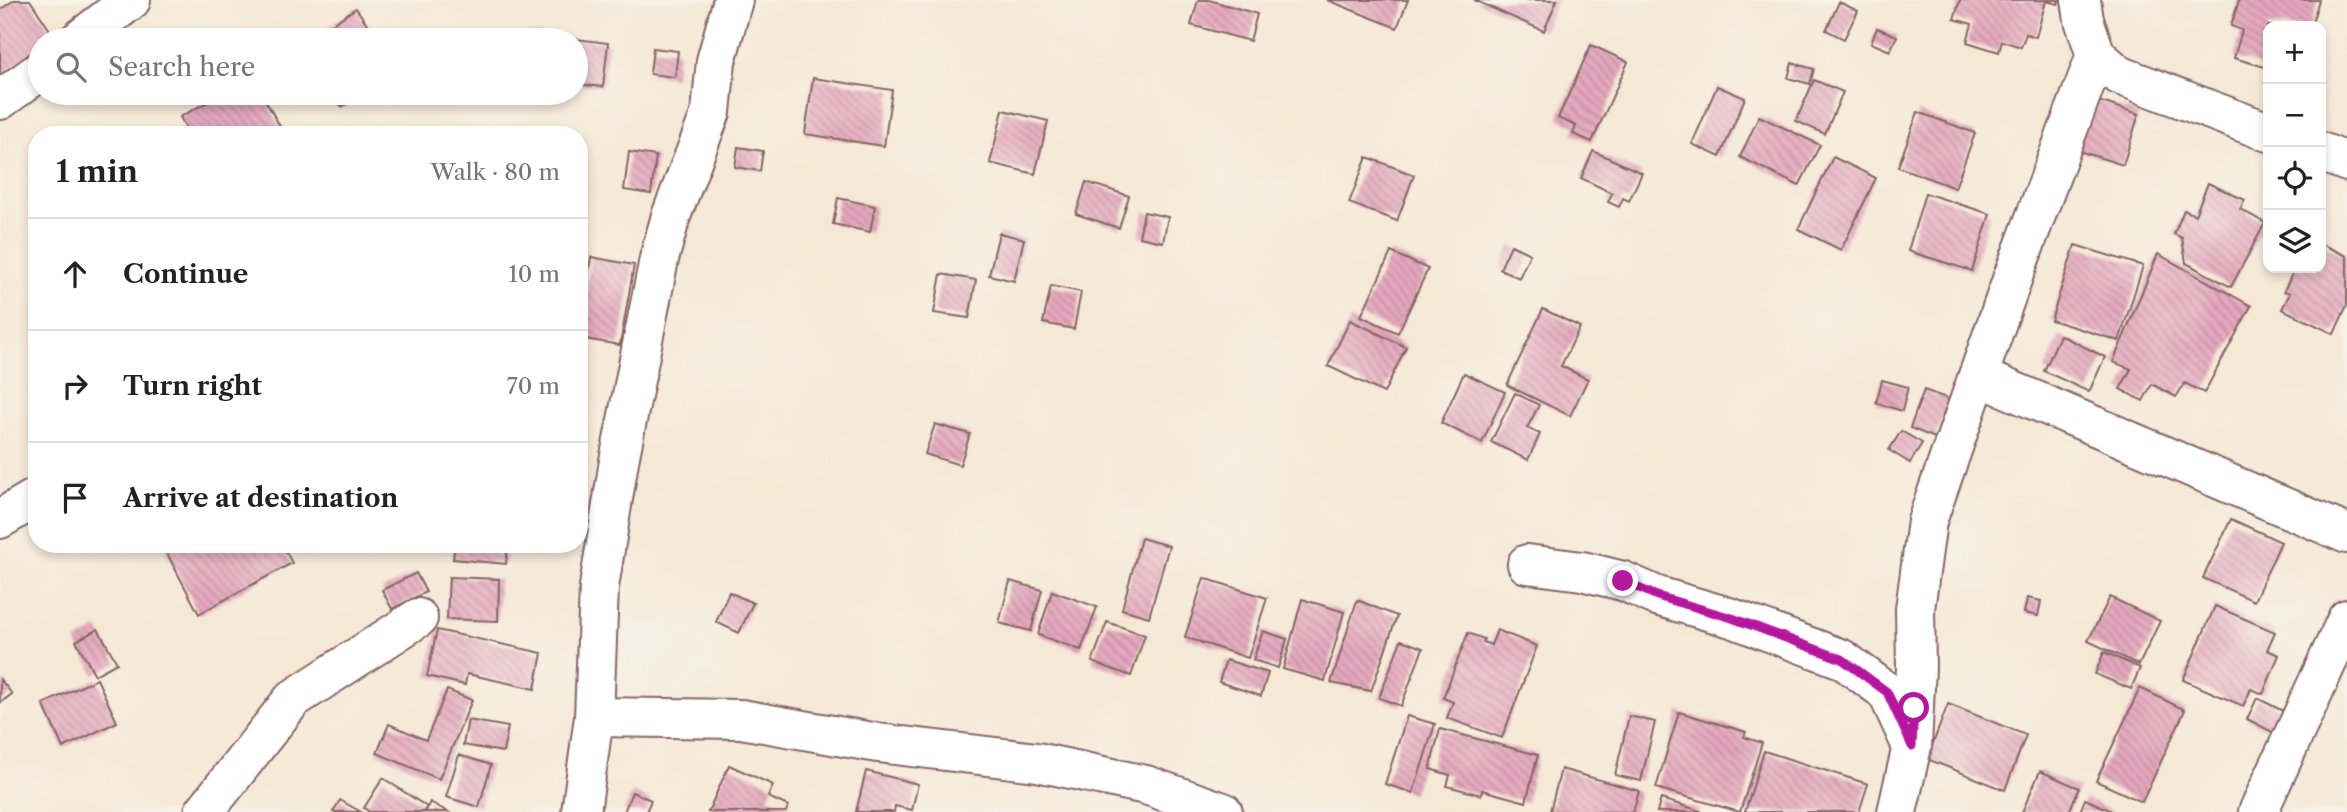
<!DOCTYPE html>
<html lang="en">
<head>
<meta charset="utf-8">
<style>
  :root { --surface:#fff; --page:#f2f2f2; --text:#222; --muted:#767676; --line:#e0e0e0 }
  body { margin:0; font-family:"Libre Caslon Text",serif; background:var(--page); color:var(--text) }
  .controls { position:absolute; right:21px; top:21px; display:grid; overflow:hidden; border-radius:14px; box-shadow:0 4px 10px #0003 }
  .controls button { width:63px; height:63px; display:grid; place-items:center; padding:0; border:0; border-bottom:2px solid var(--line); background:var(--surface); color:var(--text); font:35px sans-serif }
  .stop { position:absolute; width:21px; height:21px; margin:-16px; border:5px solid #b5179e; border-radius:50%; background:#fff }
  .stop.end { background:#b5179e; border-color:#fff; box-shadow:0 2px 7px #0008 }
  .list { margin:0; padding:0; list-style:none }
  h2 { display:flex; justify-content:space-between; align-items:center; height:91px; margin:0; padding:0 28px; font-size:30px }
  h2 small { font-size:23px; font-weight:400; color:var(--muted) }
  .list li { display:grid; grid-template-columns:46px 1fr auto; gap:21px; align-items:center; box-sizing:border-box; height:112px; padding:0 28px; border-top:2px solid var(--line) }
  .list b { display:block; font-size:26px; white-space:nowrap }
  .list em { font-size:23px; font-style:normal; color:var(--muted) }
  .icon { flex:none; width:38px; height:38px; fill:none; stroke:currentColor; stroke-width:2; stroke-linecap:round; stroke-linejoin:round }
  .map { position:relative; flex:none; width:2347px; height:812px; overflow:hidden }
  .search { position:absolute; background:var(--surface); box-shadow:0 4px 10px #0003; left:28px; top:28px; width:560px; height:77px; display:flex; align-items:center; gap:18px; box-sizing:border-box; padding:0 24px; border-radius:38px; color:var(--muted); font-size:26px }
  .panel { position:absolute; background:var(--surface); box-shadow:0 4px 10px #0003; left:28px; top:126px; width:560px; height:427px; border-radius:28px }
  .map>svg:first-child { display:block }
</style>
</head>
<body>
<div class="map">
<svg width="2347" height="812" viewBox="0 0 2347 812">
  <defs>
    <pattern id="building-back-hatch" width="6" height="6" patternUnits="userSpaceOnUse" patternTransform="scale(1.75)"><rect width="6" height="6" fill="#e5a8be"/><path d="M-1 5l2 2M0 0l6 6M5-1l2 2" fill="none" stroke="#bc889b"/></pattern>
  </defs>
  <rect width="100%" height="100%" fill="#f7f3e8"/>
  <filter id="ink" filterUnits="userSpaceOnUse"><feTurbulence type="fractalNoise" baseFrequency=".0143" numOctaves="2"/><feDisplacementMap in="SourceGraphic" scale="14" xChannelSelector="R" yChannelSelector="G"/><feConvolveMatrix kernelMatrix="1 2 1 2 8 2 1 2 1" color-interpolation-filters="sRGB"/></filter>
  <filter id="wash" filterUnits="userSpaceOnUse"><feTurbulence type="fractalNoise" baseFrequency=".00686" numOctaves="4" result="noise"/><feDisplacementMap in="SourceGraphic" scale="28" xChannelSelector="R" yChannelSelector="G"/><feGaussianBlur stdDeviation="1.57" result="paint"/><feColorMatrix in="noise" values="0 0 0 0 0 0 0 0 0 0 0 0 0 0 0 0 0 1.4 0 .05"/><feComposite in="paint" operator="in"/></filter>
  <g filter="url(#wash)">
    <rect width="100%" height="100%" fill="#f5e8d5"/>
    <g id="blocks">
      <g fill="url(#building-back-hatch)">
        <polygon points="14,0 30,0 55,38 40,40 40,48 0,75 0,10"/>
        <polygon points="1198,0 1209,0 1257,14 1250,41 1191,25"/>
        <polygon points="1327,0 1408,0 1397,28"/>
        <polygon points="1474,0 1557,0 1544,31"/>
        <polygon points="1960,0 2059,0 2058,4 2046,1 2036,37 2026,34 2021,47 2002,41 1999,52 1967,42 1972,24 1954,19"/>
        <polygon points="2239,0 2319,0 2311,26 2268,26 2268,68 2234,58 2242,30 2231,26"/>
        <polygon points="1839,2 1858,11 1844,39 1826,30"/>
        <polygon points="356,8 378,40 309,40"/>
        <polygon points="1877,28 1897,36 1890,51 1871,43"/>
        <polygon points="529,33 574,39 574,40 528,40"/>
        <polygon points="576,39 608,43 603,87 576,84"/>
        <polygon points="1591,45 1628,62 1592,142 1573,134 1576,126 1558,118"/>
        <polygon points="653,48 678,51 675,77 650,74"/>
        <polygon points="1792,63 1814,69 1810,84 1788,78"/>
        <polygon points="813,78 892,90 884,146 805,134"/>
        <polygon points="1814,80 1843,92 1825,134 1796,121"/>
        <polygon points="1717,86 1745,98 1720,157 1692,144"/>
        <polygon points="224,93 261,93 285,135 190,135 180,117"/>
        <polygon points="332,93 362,93 342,107"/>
        <polygon points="2089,98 2139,114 2123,165 2073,149"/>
        <polygon points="1003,110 1048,121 1035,174 990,163"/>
        <polygon points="1918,112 1975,133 1955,188 1898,167"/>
        <polygon points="1759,116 1820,145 1799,186 1740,157"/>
        <polygon points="738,147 763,151 760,171 735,167"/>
        <polygon points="1593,151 1642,173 1629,201 1623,198 1619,207 1608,202 1612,193 1581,178"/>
        <polygon points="629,152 656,156 651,194 624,190"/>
        <polygon points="1367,157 1414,175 1397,221 1349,203"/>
        <polygon points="1833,157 1876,178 1841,250 1798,229"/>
        <polygon points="1086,182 1129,196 1119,228 1076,214"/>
        <polygon points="2208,183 2245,200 2240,209 2265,223 2231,287 2186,263 2182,238 2174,234 2184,210 2195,215"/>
        <polygon points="1925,193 1990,214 1972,271 1908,251"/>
        <polygon points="838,198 875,206 870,232 833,224"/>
        <polygon points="1144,212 1168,217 1163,242 1139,237"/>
        <polygon points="999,233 1024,239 1014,281 989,275"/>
        <polygon points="2321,244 2347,256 2347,305 2334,334 2282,309 2290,293 2284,291 2295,268 2321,268"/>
        <polygon points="1511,245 1530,254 1519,278 1500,269"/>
        <polygon points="2075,245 2143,266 2119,341 2051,320"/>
        <polygon points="1391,252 1428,269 1398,333 1361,316"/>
        <polygon points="2158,254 2251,306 2204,393 2185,383 2176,397 2152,384 2143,401 2120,389 2131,369 2113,362"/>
        <polygon points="591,257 634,265 620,345 579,338"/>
        <polygon points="941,274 976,280 969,318 934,313"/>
        <polygon points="1051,286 1081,292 1074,329 1043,323"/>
        <polygon points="1543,309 1580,327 1561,366 1588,379 1570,416 1507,385"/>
        <polygon points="1350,320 1406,347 1384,393 1328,366"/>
        <polygon points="2060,335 2105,357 2089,392 2044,371"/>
        <polygon points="1464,373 1505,392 1482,443 1441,423"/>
        <polygon points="1882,380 1908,387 1902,411 1876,403"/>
        <polygon points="1924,390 1949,399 1935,438 1910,428"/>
        <polygon points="1515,393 1539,405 1527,428 1540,434 1528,460 1491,442"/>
        <polygon points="935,424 970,434 960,465 925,454"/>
        <polygon points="1901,431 1922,443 1910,463 1889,450"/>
        <polygon points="2231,519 2281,542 2254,601 2203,578"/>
        <polygon points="1141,538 1169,546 1149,617 1122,609"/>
        <polygon points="162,544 282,544 292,563 199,614"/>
        <polygon points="455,544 508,544 506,564 453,559"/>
        <polygon points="416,573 426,592 392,609 382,590"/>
        <polygon points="449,577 499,579 498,621 447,619"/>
        <polygon points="1204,578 1267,598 1248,658 1185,637"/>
        <polygon points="1010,581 1042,590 1031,631 999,623"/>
        <polygon points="1052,591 1097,607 1081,650 1038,635"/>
        <polygon points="729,592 753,603 739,633 716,622"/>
        <polygon points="2110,597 2160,621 2139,665 2088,641"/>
        <polygon points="2027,598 2041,601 2038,616 2024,613"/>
        <polygon points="1302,599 1344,612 1325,681 1283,669"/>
        <polygon points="1357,600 1397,616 1371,691 1331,683"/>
        <polygon points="2215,606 2275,632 2267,650 2279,655 2263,694 2251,689 2243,706 2183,680"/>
        <polygon points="1107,622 1145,635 1131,676 1092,662"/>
        <polygon points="98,629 117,663 95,675 76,641"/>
        <polygon points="437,630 542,653 535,689 467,674 465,685 427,676"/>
        <polygon points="1497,630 1537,646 1502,738 1447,718 1453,702 1443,698 1468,633 1484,639 1483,642 1491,645"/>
        <polygon points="1263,631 1287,639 1278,668 1253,660"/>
        <polygon points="1401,640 1423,648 1401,706 1379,698"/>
        <polygon points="2104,652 2140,668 2131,689 2095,674"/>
        <polygon points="1226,660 1268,673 1261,696 1219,682"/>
        <polygon points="0,679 12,694 0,703"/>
        <polygon points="97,679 117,722 63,748 43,704"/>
        <polygon points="2140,688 2185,710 2142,802 2096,781"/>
        <polygon points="447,690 472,700 439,779 377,753 389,724 426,740"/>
        <polygon points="2257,698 2285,712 2274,733 2247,719"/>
        <polygon points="1948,704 2026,735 2005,790 1927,759"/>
        <polygon points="1679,712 1746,732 1744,737 1762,743 1740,812 1656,788"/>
        <polygon points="1407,716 1435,724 1413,793 1385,784"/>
        <polygon points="1629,716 1655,722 1641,781 1615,775"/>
        <polygon points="468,720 508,727 503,752 463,745"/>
        <polygon points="1440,729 1538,755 1526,802 1482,790 1481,795 1447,786 1450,775 1430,769"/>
        <polygon points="1764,751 1868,784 1859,812 1745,812"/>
        <polygon points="459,755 491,765 479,807 446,797"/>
        <polygon points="729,765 773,785 768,797 788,806 786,812 708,812"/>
        <polygon points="1561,769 1639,791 1633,812 1550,811"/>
        <polygon points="866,771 918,784 912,810 895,806 894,812 856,812"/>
        <polygon points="2040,771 2079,788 2069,812 2022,812"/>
        <polygon points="383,778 427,807 423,812 370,812 364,808"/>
        <polygon points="632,792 651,800 646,812 624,812"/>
        <polygon points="1661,799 1701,811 1701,812 1657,812"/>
        <polygon points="2085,799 2114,812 2080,812"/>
        <polygon points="340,800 361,812 333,812"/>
        <polygon points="430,802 448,812 425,812"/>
      </g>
    </g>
  </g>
  <g filter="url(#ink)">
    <use href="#blocks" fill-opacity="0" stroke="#866566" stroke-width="2"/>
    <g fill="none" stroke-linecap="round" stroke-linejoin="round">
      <defs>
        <g id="street">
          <polyline points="2081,0 2084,20 2096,55 2119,75 2268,132"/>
          <polyline points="79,40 131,0"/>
          <polyline points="0,100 40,71"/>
          <polyline points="2321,152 2347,162"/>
          <polyline points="1978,376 2347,534"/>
          <polyline points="0,519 37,497"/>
          <polyline points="1527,564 1582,571 1623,581 1657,596 1732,618 1842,659 1887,692 1909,740"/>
          <polyline points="594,717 741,719 878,743 1037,762 1146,785 1223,812"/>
          <polyline points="204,812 293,699 418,618"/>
          <polyline points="581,812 594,717 599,587 619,461 659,259 671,216 711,112 716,61 733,0"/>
          <polyline points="1897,812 1912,746 1916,667 1915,609 1927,521 2014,274 2096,55"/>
          <polyline points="2258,812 2347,619"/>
        </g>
      </defs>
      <use href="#street" stroke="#866566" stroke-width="42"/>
      <use href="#street" stroke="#fff" stroke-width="38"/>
    </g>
  </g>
  <g fill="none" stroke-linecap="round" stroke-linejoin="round" filter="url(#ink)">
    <polyline stroke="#b5179e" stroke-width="9" points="1623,581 1657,596 1732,618 1842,659 1887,692 1912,746 1914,708"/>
  </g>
</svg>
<div class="controls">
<button>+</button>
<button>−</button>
<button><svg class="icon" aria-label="locate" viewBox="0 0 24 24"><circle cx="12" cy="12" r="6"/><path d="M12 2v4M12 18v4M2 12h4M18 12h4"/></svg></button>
<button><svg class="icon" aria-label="layers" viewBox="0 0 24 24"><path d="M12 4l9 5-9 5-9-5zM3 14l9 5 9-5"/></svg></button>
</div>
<div class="stop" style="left:1914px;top:708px"></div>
<div class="stop end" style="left:1623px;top:581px"></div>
<div class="search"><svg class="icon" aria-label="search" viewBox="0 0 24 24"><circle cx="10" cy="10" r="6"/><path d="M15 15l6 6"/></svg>Search here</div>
<section class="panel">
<h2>1 min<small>Walk · 80 m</small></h2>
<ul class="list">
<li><svg class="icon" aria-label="ahead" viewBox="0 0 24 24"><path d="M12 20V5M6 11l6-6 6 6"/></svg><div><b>Continue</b></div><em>10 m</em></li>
<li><svg class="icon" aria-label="right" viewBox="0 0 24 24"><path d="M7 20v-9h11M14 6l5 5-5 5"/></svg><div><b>Turn right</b></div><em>70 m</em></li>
<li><svg class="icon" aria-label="arrive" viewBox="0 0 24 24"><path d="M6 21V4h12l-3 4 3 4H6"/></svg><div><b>Arrive at destination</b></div></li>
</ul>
</section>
</div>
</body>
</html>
